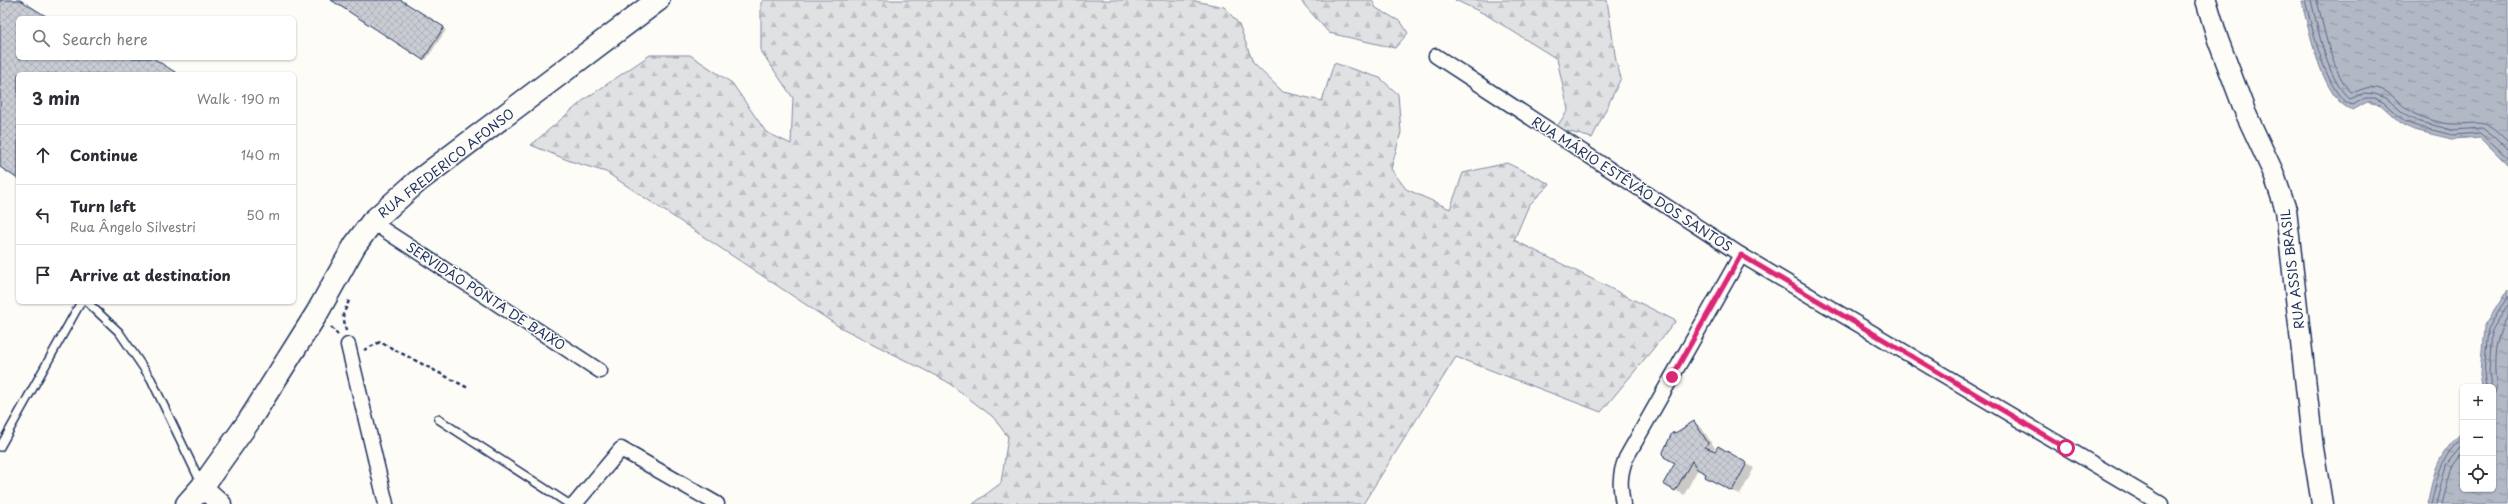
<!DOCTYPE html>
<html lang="en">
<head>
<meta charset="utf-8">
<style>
  :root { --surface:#fff; --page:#f2f2f3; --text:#2b2b33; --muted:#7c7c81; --line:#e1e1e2 }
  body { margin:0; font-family:"Playpen Sans",sans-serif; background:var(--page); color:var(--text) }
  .controls { position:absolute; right:12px; bottom:12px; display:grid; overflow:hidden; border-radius:6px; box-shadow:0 1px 3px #0004 }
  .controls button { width:36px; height:36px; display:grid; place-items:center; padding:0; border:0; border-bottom:1px solid var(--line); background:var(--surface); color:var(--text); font:20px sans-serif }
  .stop { position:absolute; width:12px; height:12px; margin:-9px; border:3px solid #db2777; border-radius:50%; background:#fff }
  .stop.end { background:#db2777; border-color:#fff; box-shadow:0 1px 4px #0008 }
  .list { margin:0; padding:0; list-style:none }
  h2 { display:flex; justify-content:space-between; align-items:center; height:52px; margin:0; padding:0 16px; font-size:17px }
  h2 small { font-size:13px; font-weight:400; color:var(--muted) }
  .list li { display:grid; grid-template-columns:26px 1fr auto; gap:12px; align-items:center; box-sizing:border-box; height:60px; padding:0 16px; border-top:1px solid var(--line) }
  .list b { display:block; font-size:15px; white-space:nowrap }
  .list p { margin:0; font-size:13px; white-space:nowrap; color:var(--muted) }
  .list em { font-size:13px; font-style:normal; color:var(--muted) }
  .icon { flex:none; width:22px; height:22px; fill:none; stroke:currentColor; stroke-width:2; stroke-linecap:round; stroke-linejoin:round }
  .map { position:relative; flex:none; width:2508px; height:504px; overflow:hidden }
  .search { position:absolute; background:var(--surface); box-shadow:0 1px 3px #0004; left:16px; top:16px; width:280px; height:44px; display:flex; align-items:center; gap:10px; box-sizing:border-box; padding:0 14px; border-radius:6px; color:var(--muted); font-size:15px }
  .panel { position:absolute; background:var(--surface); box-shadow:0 1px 3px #0004; left:16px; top:72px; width:280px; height:232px; border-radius:6px }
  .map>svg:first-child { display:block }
</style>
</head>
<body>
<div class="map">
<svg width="2508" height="504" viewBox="0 0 2508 504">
  <defs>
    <pattern id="forest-firs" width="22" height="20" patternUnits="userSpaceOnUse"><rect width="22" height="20" fill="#e0e1e3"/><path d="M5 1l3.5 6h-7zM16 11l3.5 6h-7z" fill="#c0c1c5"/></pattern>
    <pattern id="water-ripples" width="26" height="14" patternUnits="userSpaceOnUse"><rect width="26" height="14" fill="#b3b8c5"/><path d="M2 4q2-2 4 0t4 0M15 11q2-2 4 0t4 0" fill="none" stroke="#9196a3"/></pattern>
    <pattern id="building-cross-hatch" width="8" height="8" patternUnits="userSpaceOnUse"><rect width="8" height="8" fill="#c9ccd3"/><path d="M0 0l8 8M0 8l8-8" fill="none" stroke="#acb0b8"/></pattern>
  </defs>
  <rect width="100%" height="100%" fill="#fdfcf7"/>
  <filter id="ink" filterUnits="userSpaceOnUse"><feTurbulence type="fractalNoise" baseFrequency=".025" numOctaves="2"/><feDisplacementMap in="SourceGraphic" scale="8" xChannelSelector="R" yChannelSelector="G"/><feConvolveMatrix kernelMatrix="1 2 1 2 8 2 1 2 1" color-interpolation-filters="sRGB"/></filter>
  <g filter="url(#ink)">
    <g fill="url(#forest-firs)" stroke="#7e88a0">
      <polygon points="763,0 1190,0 1224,7 1239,24 1253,63 1283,92 1322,101 1334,63 1380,78 1398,94 1401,132 1391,169 1406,189 1450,209 1463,173 1507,163 1550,184 1529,205 1514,240 1676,321 1601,412 1456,357 1363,504 973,504 1001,483 1008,437 993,417 946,381 838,326 606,172 570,161 531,145 585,99 650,55 690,55 732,83 766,132 791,144 793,98 761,51 761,3"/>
      <polygon points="1300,0 1372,0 1376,8 1401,22 1408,33 1395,48 1329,33"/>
      <polygon points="1455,0 1607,0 1616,61 1621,78 1592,138 1556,128 1568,110 1557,59 1485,14"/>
    </g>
    <g fill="url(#water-ripples)" stroke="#76819c">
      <path d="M2301,0h207v165l-28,-28 -28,2 -38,-9 -11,-5 -22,-20 -14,-3 -14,8c-31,-8 -44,-82 -52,-110z"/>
      <path d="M2508,289v215h-81c9,-37 8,-45 36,-73v58h30v-102h-11l-2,-13 4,-47z"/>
    </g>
    <g fill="#0003">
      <polygon points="333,0 400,0 446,30 426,60"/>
      <polygon points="1694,423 1701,427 1715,448 1713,451 1716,452 1718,447 1754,468 1740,495 1706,477 1708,474 1698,469 1684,495 1664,484 1676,463 1677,433"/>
    </g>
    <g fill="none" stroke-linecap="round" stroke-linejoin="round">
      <g stroke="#586687" stroke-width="1">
        <path d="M2305,0c6,22 22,101 48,105l12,-7h9l9,4 22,20 11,4 36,9 29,-2 27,25"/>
        <path d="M2311,0c7,28 16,81 39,99l14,-6 11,1 11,4 22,19 9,4 35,9 31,-2 11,8 14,14"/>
        <path d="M2317,0c7,28 14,71 34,92 9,0 15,-7 26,-4 17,4 25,21 40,27 10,4 26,9 36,9 31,0 31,-7 55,18"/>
        <polyline points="2486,387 2484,374 2488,329 2508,296"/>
        <polyline points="2491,387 2489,374 2492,330 2508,305"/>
        <path d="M2493,396c6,-8 2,-15 2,-24 -1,-20 2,-39 13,-56"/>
        <path d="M2431,504c8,-31 8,-44 32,-68"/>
        <polyline points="2436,504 2446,465 2463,444"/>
        <polyline points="2442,504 2452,467 2463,452"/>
      </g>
    </g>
    <g fill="url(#building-cross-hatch)" stroke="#1b2f5e">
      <polygon points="0,0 20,0 49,18 18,18 18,58 153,58 178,74 18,74 18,179 0,167"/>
      <polygon points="331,0 401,0 444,27 423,60"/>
      <polygon points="1694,421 1708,443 1705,447 1715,451 1718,446 1747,463 1732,491 1705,477 1706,474 1697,469 1692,461 1675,491 1663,484 1675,463 1664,457 1663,452 1672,433 1677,432"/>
    </g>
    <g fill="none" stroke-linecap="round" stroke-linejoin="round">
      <defs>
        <g id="lane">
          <polyline points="87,302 119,332 151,379 201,483"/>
          <polyline points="438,419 569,504"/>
          <polyline points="0,447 81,302"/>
        </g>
        <g id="street">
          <polyline points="1436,56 1741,255 2161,504"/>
          <polyline points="372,222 600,371"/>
          <polyline points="348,345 386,504"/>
          <polyline points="575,504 621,449 717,504"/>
          <path d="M1623,504c-3,-17 -4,-29 3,-46l115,-203"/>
        </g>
        <g id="secondary">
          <polyline points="2206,0 2218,40 2246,114 2273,172 2286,210 2313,448 2322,504"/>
          <polyline points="202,487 221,504"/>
        </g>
        <polyline id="primary" points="187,504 202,487 249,421 317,313 355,245 372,222 418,181 658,0"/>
      </defs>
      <use href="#lane" stroke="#1b2f5e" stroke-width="10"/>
      <use href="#street" stroke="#1b2f5e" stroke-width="17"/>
      <use href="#secondary" stroke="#1b2f5e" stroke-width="23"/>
      <use href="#primary" stroke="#1b2f5e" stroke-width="25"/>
      <g stroke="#1b2f5e" stroke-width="2.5" stroke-dasharray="4 3" stroke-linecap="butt">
        <polyline points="331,327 338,335"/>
        <polyline points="346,331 343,315 350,298"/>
        <polyline points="364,350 380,342 468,388"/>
      </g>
      <use href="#lane" stroke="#fdfcf7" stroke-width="7"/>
      <use href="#street" stroke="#fdfcf7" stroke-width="14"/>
      <use href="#secondary" stroke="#fdfcf7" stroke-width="20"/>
      <use href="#primary" stroke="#fdfcf7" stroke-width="22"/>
    </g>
  </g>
  <g fill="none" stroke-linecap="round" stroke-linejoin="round" filter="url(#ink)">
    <polyline stroke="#db2777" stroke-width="5" points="1672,377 1741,255 2066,448"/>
  </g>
  <g text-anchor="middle" stroke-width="3" stroke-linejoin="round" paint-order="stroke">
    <g font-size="13" fill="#1b2f5e" stroke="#fdfcf7">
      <text transform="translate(446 163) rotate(-38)" y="5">RUA FREDERICO AFONSO</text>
      <text transform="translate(1632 184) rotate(33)" y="5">RUA MÁRIO ESTÊVÃO DOS SANTOS</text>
      <text transform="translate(2292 269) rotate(-97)" y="5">RUA ASSIS BRASIL</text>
      <text transform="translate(486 296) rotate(33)" y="5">SERVIDÃO PONTA DE BAIXO</text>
    </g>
  </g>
</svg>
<div class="controls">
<button>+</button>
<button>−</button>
<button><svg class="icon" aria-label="locate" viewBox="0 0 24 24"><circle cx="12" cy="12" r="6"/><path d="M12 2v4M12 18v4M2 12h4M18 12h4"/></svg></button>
</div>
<div class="stop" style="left:2066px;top:448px"></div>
<div class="stop end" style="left:1672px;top:377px"></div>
<div class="search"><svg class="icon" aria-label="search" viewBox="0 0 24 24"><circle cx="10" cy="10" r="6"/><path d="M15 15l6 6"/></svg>Search here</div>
<section class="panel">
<h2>3 min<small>Walk · 190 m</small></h2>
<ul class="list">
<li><svg class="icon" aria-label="ahead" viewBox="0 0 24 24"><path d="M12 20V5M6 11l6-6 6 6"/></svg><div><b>Continue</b></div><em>140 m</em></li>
<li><svg class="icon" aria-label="left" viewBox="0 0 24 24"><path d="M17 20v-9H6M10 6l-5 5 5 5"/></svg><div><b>Turn left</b><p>Rua Ângelo Silvestri</p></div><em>50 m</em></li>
<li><svg class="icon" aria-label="arrive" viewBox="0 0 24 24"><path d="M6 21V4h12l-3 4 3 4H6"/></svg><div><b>Arrive at destination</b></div></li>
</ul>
</section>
</div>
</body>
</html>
